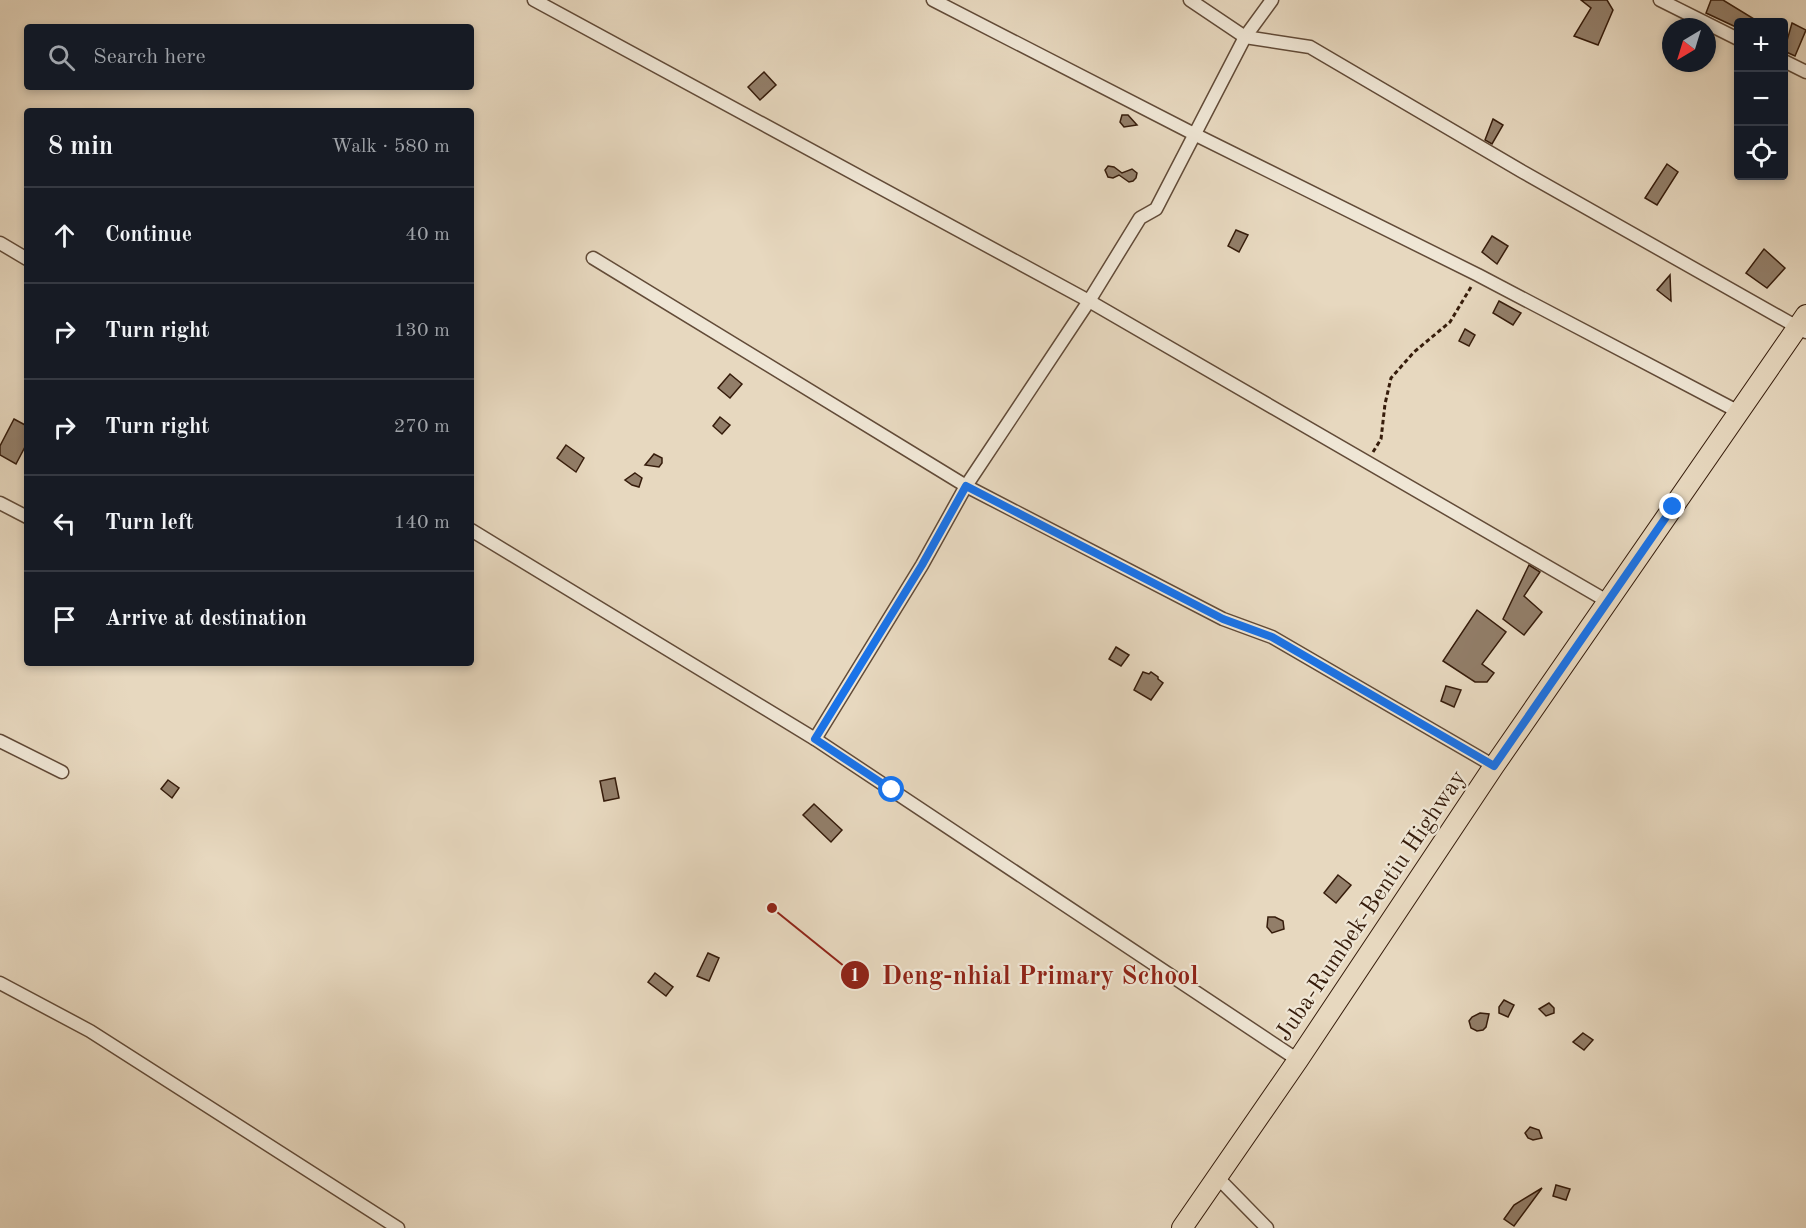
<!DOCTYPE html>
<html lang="en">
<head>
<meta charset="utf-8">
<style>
  :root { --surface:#171b24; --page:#20242c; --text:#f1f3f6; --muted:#9ea1a6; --line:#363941 }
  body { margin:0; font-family:"Old Standard TT",serif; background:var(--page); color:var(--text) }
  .controls { position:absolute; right:18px; top:18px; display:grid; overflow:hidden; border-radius:6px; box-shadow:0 3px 9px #0003 }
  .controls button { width:54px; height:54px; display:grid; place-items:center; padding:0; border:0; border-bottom:2px solid var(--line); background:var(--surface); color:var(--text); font:30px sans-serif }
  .compass { position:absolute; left:1662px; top:18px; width:54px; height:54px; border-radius:50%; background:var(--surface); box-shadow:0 3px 9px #0003; rotate:218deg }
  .stop { position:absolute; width:18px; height:18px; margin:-14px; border:4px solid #1a73e8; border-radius:50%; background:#fff }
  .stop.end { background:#1a73e8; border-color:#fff; box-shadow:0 2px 6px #0008 }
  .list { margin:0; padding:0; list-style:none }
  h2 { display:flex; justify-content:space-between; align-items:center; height:78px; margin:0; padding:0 24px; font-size:26px }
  h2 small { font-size:20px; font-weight:400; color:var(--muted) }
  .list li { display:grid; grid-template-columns:39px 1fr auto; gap:18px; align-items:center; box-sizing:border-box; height:96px; padding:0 24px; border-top:2px solid var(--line) }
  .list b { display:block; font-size:22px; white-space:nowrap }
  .list em { font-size:20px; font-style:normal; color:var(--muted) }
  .icon { flex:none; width:33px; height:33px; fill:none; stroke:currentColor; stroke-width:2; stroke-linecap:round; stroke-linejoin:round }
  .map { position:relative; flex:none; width:1806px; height:1228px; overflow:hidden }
  .search { position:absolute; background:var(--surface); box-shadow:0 3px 9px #0003; left:24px; top:24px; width:450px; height:66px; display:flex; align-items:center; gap:15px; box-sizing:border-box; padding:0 21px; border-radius:6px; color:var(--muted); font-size:22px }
  .panel { position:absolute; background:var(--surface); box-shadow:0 3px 9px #0003; left:24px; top:108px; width:450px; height:558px; border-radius:6px }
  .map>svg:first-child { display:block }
</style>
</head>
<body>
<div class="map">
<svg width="1806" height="1228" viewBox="0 0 1806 1228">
  <rect width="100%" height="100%" fill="#e7d8bf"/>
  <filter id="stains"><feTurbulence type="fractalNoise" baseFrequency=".00333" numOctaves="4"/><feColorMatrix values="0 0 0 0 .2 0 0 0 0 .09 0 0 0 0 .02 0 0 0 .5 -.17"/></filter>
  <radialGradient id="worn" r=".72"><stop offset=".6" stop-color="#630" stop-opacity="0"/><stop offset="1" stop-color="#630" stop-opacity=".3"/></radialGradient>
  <g fill="#927e69" stroke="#361c0b" stroke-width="1.5">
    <polygon points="1581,0 1607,0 1613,10 1598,45 1574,36 1591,8"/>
    <polygon points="1711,0 1723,0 1759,22 1738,22 1738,28 1706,13"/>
    <polygon points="1792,23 1806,30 1795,56 1784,51"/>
    <polygon points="764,72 776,85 760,100 748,87"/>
    <polygon points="1122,115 1128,115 1137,125 1124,127 1120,122"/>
    <polygon points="1493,119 1503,125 1492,144 1485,140"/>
    <polygon points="1667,164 1678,172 1657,205 1645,198"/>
    <polygon points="1108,166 1114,167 1122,173 1132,169 1137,173 1136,178 1133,181 1129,182 1119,175 1113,178 1108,177 1105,170"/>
    <polygon points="1236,230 1248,235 1239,252 1228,246"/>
    <polygon points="1492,236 1508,246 1497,264 1482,252"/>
    <polygon points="1764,249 1785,268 1767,288 1746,273"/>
    <polygon points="1670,275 1671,301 1657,290"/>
    <polygon points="1499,301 1521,313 1513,325 1493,313"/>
    <polygon points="1465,329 1475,335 1469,346 1459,341"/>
    <polygon points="730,374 742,384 730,398 718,388"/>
    <polygon points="720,417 730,425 722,434 713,426"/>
    <polygon points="14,419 27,426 27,443 16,464 0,455 0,446"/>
    <polygon points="566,445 584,458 576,472 557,458"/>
    <polygon points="654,454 662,458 662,463 659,467 645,465"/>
    <polygon points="635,473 642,478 639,487 632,485 625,480"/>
    <polygon points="1529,565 1540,572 1524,596 1542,612 1524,635 1503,619"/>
    <polygon points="1477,610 1506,632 1482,664 1494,673 1487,682 1475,682 1443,661"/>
    <polygon points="1116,647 1129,655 1121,666 1109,659"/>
    <polygon points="1143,672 1149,674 1151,672 1158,677 1158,679 1163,683 1151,700 1134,690"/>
    <polygon points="1446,686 1461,690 1454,707 1441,701"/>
    <polygon points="615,778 619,798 604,801 600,781"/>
    <polygon points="168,780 179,788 172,798 161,789"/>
    <polygon points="814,804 842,830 831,842 803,815"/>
    <polygon points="1338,875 1351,885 1336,903 1324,893"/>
    <polygon points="1268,917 1275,917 1283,921 1284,929 1272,933 1267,927"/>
    <polygon points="708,953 719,958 709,981 697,976"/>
    <polygon points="655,973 673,987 666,996 648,982"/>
    <polygon points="1504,1000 1514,1005 1508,1017 1499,1013 1499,1007"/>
    <polygon points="1549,1003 1554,1008 1554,1013 1546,1016 1539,1009"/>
    <polygon points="1480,1013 1489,1014 1486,1027 1483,1030 1477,1031 1471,1028 1469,1021 1472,1017"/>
    <polygon points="1583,1033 1593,1040 1584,1050 1573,1042"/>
    <polygon points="1530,1127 1539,1130 1542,1138 1533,1140 1528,1138 1525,1133"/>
    <polygon points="1556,1185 1570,1189 1566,1200 1553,1196"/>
    <polygon points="1542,1188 1514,1226 1504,1219 1514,1205"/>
  </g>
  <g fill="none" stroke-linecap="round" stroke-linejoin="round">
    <defs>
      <g id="minor">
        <polyline points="534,0 1089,301 1607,601"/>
        <polyline points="933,0 1196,135 1478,275 1739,412"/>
        <polyline points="1190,0 1245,37 1310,47 1523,172 1806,332"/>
        <polyline points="1660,0 1738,39"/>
        <polyline points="1784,61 1806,72"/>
        <polyline points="0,243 27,259"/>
        <polyline points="593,258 966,486 1223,619 1272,637 1494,766"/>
        <polyline points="0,503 27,517"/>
        <polyline points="471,530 815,739 1298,1060"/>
        <polyline points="815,739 922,565 966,486 1089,301 1140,218 1156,209 1245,37 1272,0"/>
        <polyline points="0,741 62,772"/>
        <polyline points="0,983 90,1031 398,1228"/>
        <polyline points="1218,1178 1267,1228"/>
      </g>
      <polyline id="primary" points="1182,1228 1298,1060 1494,766 1806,315"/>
    </defs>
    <use href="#minor" stroke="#624b38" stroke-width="15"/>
    <use href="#primary" stroke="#361c0b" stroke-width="22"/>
    <polyline stroke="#361c0b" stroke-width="3" stroke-dasharray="4.5 3" stroke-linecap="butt" points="1373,452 1381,439 1385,404 1391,378 1414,352 1450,322 1471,287"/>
    <use href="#minor" stroke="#efe6d5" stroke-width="12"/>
    <use href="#primary" stroke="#e7d8bf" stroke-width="20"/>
  </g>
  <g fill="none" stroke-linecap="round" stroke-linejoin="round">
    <polyline stroke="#1a73e8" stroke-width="8" points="892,790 815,739 922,565 966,486 1223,619 1272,637 1494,766 1673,507"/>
  </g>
  <g text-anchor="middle" stroke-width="4.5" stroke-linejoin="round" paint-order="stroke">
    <g font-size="24" fill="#361c0b" stroke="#efe6d5">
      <text transform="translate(1370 905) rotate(-56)" y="8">Juba-Rumbek-Bentiu Highway</text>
    </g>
  </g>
  <path fill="none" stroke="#8f2418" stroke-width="2" d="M772 908L855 975"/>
  <g fill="#8f2418" stroke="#efe6d5" stroke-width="2">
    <circle cx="772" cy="908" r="6"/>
    <circle cx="855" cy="975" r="15"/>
  </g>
  <g font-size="18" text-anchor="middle" font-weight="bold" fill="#fff">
    <text x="855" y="981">1</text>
  </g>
  <g font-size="26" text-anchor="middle" font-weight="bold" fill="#8f2418" stroke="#efe6d5" stroke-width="4.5" stroke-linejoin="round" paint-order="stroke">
    <text x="1040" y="984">Deng-nhial Primary School</text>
  </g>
  <rect width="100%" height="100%" filter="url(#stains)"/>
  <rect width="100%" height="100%" fill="url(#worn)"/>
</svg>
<div class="controls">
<button>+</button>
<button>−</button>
<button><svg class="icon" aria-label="locate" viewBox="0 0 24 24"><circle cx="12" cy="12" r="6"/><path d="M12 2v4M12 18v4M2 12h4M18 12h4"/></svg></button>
</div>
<svg class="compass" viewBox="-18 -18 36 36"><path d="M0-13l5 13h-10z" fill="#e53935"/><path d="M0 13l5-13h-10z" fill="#9ea1a6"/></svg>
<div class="stop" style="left:892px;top:790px"></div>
<div class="stop end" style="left:1673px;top:507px"></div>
<div class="search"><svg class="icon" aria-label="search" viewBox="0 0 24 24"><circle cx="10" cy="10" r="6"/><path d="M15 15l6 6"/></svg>Search here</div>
<section class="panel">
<h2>8 min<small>Walk · 580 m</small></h2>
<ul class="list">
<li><svg class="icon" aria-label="ahead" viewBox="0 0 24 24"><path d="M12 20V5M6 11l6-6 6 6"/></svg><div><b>Continue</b></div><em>40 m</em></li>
<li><svg class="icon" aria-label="right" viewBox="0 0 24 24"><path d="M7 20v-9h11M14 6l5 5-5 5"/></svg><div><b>Turn right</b></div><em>130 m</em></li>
<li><svg class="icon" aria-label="right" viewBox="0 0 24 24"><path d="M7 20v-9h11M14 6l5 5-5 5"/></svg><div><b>Turn right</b></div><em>270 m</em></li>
<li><svg class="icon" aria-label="left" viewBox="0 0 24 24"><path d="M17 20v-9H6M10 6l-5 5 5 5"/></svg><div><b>Turn left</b></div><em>140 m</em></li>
<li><svg class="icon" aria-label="arrive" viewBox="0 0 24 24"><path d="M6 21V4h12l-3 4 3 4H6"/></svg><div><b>Arrive at destination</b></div></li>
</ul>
</section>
</div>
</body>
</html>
